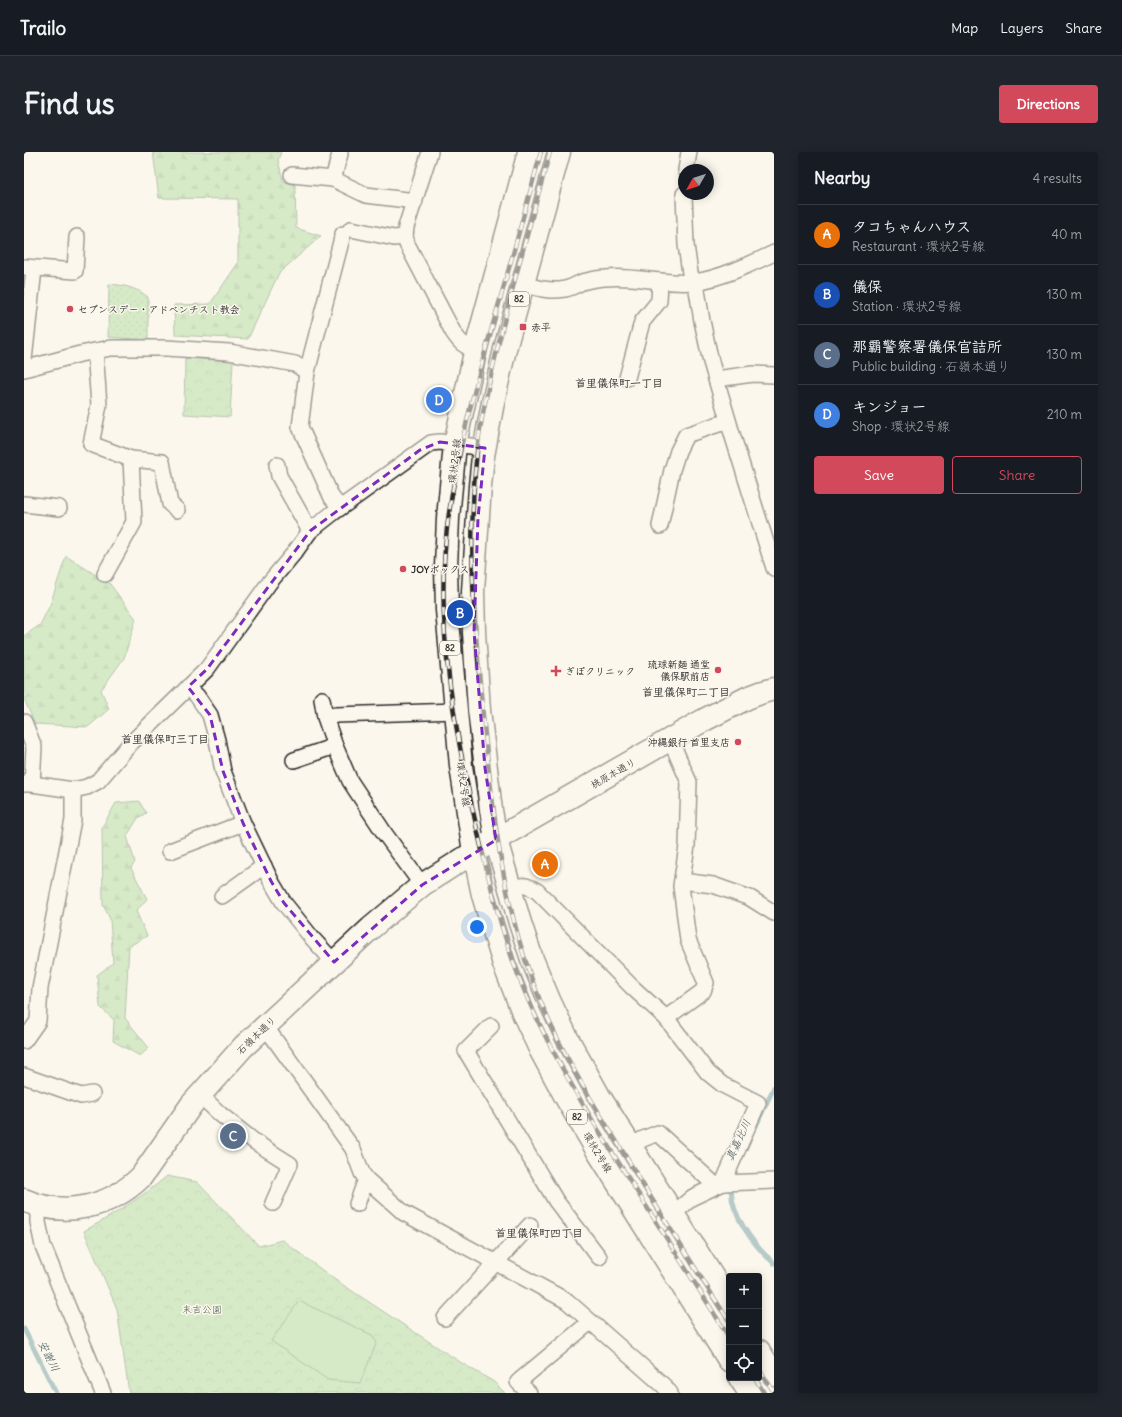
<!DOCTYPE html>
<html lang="en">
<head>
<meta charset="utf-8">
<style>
  :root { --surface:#171b24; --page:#20242c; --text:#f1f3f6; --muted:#9ea1a6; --line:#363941; --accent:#d1495b }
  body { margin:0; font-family:Delius,"Klee One",sans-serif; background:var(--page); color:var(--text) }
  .controls { position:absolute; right:12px; bottom:12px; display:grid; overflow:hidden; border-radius:4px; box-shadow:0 2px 10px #0003 }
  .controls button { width:36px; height:36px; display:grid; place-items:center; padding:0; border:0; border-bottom:1px solid var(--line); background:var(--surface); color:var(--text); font:20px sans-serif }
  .compass { position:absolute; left:654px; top:12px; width:36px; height:36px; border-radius:50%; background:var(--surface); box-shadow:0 2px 10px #0003; rotate:231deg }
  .you { position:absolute; left:453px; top:775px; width:14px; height:14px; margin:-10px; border:3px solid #fff; border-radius:50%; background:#1a73e8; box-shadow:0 0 0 6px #1a73e833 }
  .badge { display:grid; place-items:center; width:26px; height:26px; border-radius:50%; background:var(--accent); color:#fff; font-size:13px; font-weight:700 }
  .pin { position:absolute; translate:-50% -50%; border:2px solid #fff; box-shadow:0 1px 4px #0006 }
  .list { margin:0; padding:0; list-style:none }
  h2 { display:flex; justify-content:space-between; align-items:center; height:52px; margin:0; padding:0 16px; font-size:17px }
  h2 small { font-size:13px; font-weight:400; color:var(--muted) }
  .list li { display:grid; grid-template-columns:26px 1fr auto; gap:12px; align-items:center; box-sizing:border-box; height:60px; padding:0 16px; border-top:1px solid var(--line) }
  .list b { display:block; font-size:15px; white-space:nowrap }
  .list p { margin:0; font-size:13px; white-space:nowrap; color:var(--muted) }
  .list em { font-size:13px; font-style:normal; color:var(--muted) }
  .actions { display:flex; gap:8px; padding:12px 16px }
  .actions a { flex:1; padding:9px 0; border:1px solid var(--accent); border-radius:4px; text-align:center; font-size:14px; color:var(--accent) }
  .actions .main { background:var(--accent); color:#fff }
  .icon { flex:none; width:22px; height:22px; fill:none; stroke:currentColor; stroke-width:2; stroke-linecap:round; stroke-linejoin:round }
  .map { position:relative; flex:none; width:750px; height:1241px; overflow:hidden; border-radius:4px }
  header { display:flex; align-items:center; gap:24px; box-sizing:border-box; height:56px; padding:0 20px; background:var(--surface); border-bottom:1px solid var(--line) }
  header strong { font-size:19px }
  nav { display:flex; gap:22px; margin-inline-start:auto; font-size:14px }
  .intro { display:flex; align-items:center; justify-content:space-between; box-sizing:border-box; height:96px; padding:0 24px }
  h1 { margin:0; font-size:28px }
  .button { padding:10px 18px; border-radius:4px; background:var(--accent); color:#fff; font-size:14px; font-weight:700 }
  main { display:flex; gap:24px; padding:0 24px }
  aside { flex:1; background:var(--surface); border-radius:4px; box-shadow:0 2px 10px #0003 }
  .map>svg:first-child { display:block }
</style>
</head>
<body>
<header>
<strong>Trailo</strong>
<nav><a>Map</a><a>Layers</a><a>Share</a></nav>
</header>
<div class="intro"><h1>Find us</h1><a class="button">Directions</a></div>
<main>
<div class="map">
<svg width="750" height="1241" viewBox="0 0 750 1241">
  <defs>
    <pattern id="grass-dots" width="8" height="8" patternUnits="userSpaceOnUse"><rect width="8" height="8" fill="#a9d99a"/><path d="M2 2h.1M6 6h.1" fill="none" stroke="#92ba85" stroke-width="1.8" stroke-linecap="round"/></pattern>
    <pattern id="forest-firs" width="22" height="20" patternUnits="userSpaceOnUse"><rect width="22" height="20" fill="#a9d99a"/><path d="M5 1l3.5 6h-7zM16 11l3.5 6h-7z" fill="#92ba85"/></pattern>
    <pattern id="park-crowns" width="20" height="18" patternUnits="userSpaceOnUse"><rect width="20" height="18" fill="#a9d99a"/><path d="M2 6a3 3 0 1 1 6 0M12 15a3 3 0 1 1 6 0" fill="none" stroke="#92ba85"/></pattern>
  </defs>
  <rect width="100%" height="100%" fill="#fbf7ec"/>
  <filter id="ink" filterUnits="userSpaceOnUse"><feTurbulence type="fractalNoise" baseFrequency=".025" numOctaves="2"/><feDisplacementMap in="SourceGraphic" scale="8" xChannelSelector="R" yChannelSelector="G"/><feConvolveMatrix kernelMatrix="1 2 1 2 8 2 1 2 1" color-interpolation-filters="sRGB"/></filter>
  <g filter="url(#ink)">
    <path fill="url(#grass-dots)" stroke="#6a8262" d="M85,132c15,1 28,4 39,13v43l-40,-3z"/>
    <g fill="url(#forest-firs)" stroke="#6a8262">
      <polygon points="129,0 257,0 254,8 259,29 271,33 272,76 297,84 255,121 224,187 151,183 150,153 186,152 214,111 214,47 135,46"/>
      <polygon points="42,404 86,432 112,467 100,506 77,538 85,557 64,575 11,572 0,547 0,484 16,473 26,453"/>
      <polygon points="115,649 122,661 114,666 103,684 111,710 107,716 123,747 112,759 123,784 105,794 101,866 125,896 116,904 89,889 90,868 76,855 73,823 89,811 86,767 79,753 78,675 92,651"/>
    </g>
    <g fill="url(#park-crowns)" stroke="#6a8262">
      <polygon points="161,206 209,209 206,265 160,262"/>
      <path d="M143,1024l30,6 62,64 23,-6 52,39 126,83 34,20 11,11h-376l-12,-84 -33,-78c29,-16 57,-33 83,-55z"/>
    </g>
    <polygon fill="#a9d99a" stroke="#6a8262" points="275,1149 348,1183 353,1190 336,1231 304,1228 247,1189"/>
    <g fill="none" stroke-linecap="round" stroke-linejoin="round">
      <g stroke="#63929c" stroke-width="5">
        <polyline points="731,976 750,935"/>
        <path d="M708,1033c-5,26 23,62 42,78"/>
        <polyline points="0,1177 32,1241"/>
      </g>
      <defs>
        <g id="street">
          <path d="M406,0l-24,75 -1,10 2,7 46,88c6,9 11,16 23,16"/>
          <polyline points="662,18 665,0"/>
          <polyline points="268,23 309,27 342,43 391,49"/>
          <polyline points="309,27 316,2"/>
          <polyline points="660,42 662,93 666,121 673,138 678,169 687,210 709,285 750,416"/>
          <polyline points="327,77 370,86 381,85"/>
          <polyline points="1,115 51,119 53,85"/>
          <path d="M499,132c14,4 27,8 42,5 6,-1 11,-4 17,-7 8,-2 16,-4 24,-4 29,-3 59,7 88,4 25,-3 57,-18 80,-29"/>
          <polyline points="71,199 75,253 67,292 107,307 138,310 146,352 153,358"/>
          <polyline points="0,208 10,117"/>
          <polyline points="0,217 56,202 87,196 142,196 205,200 271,212 283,220"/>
          <polyline points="603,226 618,170 635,149 636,129"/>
          <polyline points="692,227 729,222 750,223"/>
          <polyline points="253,313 255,324 286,379"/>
          <polyline points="0,352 35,356"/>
          <polyline points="316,355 308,346 276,275 283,220 319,82"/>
          <polyline points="636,374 648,318 654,299 662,283 704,269"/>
          <polyline points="81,422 110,370 107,307"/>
          <polyline points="164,535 173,544 186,563 193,588 199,619 219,671 247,729 260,751 288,786 310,810"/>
          <polyline points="298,547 301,565 311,594 326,629 361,682 398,733"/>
          <polyline points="301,565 312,563 432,559"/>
          <polyline points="0,570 10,595 8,632"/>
          <polyline points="270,608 311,594"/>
          <polyline points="0,632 8,632 49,638 63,635 74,629 106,592 183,517 245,431 271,400 286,379 309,361 407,291 416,290 461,296"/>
          <polyline points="146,699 219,671"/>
          <polyline points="658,729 689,733 726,746 750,761"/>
          <path d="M486,736c12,-3 15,-4 27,3l95,96 34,31 42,55 15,12 35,18 -35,80"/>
          <polyline points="198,744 240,714"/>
          <polyline points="642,866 679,839 682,831 664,788 657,734 663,694 665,630 646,587"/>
          <polyline points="241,874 329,997 338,1021 342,1027 380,1061 543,1149 640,1234 646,1241"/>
          <polyline points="467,874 442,899 532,1049 575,1105"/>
          <polyline points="0,889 14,869 16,836 49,668 49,638"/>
          <polyline points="0,924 57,944 68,942"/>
          <polyline points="176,943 196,962 231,990 266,1012 249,1051"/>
          <polyline points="607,994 619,987 634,981 691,1033"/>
          <polyline points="333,1052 342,1027"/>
          <polyline points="14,1053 14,1070 19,1094 79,1241"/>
          <polyline points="625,1082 669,1045 699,1031 750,1029"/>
          <polyline points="421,1166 506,1073"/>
          <polyline points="505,1241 494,1230 566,1170"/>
        </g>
        <path id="secondary" d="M0,1048c41,18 86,7 117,-23l51,-73 51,-57 128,-119 51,-43 52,-33 230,-132 43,-22 16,-6 11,-3"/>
        <g id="primary">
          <polyline points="505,0 452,196 431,292 424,366 422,415 423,458 437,614 450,700 459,743 480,812 500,863 517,899 544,949 573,998 705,1208"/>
          <polyline points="535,0 481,197 469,250 459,304 456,334 449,439 450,480 455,558 467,658 472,688 496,771 508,807 525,848 543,886 575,944 705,1151"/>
          <polyline points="735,1199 750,1223"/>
          <polyline points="716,1226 726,1241"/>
        </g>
      </defs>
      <use href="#street" stroke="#2b2b2b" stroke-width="18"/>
      <use href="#secondary" stroke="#2b2b2b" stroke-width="25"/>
      <use href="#primary" stroke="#2b2b2b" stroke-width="25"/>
      <use href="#street" stroke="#fbf7ec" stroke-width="15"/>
      <use href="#secondary" stroke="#fbf7ec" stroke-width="22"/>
      <use href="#primary" stroke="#fbf7ec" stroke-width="22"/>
      <defs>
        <g id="rail">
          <path d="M517,0c-15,55 -30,110 -46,165 -20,69 -39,139 -48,211 -12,101 8,203 30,301 15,64 30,128 59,188 25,53 56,104 88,154 35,55 70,111 105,166"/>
          <path d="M526,0c-17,62 -35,124 -50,186 -8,32 -16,65 -21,98 -13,93 -5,186 4,279 10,97 19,194 57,285 21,52 51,100 80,147 36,59 72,117 109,174"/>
          <polyline points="735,1217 750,1240"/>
          <polyline points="731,1226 740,1241"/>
        </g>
      </defs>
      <use href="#rail" stroke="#2b2b2b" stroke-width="4.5"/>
      <use href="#rail" stroke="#fbf7ec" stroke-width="3" stroke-dasharray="9" stroke-linecap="butt"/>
    </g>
  </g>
  <path d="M0 0H750V1241H0ZM416,290l45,6 -7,70 -4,114 11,136 11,72 -74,45 -88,77 -50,-59 -13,-22 -28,-58 -20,-52 -13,-56 -22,-28 19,-18 103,-138 110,-81z" fill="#fbf7ec" fill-opacity=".55" fill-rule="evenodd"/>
  <path fill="none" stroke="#7b2cbf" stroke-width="3" stroke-dasharray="8 5" stroke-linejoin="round" d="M416,290l45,6 -7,70 -4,114 11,136 11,72 -74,45 -88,77 -50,-59 -13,-22 -28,-58 -20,-52 -13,-56 -22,-28 19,-18 103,-138 110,-81z"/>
  <g fill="#d1495b" stroke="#fbf7ec" stroke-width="1.5">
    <circle cx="46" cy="157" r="4"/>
    <rect x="495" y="171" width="8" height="8" rx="2"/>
    <circle cx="379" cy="417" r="4"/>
    <circle cx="694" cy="518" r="4"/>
    <path d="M530 513h4v4h4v4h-4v4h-4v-4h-4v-4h4z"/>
    <circle cx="714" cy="590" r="4"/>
  </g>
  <g text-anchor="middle" stroke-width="3" stroke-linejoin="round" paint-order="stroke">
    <g fill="#fbf7ec" stroke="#696865" stroke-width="1">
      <rect x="485" y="140" width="20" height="14" rx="3"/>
      <rect x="416" y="489" width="20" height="14" rx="3"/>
      <rect x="543" y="958" width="20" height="14" rx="3"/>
    </g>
    <g font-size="9" font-weight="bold" fill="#2b2b2b">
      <text x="495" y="150">82</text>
      <text x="426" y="499">82</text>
      <text x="553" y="968">82</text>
    </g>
    <g font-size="10" font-weight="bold" fill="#2b2b2b" stroke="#fbf7ec" text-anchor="start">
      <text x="54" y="161">セブンスデー・アドベンチスト教会</text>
      <text x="507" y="179">赤平</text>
      <text x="387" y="421">JOYボックス</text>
      <text x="686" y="516" text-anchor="end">琉球新麺 通堂<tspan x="686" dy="12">儀保駅前店</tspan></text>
      <text x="541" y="523">ぎぼクリニック</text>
      <text x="706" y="594" text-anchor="end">沖縄銀行 首里支店</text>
    </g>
    <g font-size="10" fill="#2b2b2b" stroke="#fbf7ec">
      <text transform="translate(430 309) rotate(-83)" y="4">環状2号線</text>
      <text transform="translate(589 621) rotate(-30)" y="4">桃原本通り</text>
      <text transform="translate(440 632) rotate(82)" y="4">環状2号線</text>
      <text transform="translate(232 883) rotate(-44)" y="4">石嶺本通り</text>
      <text transform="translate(574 1000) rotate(59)" y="4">環状2号線</text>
    </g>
    <g font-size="10" fill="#4a5647" stroke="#fbf7ec">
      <text x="178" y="1161">末吉公園</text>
    </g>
    <g font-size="11" font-weight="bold" fill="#2b2b2b" stroke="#fbf7ec">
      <text x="595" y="235">首里儀保町一丁目</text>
      <text x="662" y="544">首里儀保町二丁目</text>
      <text x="141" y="591">首里儀保町三丁目</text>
      <text x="515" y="1085">首里儀保町四丁目</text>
    </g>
    <g font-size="11" font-style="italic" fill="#42565a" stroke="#fbf7ec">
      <text transform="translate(714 988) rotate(-65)" y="4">真嘉比川</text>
      <text transform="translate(25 1204) rotate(63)" y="4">安謝川</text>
    </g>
  </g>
</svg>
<div class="controls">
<button>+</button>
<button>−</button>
<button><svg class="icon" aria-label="locate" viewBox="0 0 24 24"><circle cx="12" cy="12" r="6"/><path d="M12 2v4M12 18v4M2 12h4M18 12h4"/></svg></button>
</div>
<svg class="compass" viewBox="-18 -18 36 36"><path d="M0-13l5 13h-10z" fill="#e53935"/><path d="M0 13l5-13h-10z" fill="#9ea1a6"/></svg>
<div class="you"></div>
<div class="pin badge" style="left:521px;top:712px;background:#e8710a">A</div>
<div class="pin badge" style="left:436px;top:461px;background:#1a4fb4">B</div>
<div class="pin badge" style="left:209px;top:984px;background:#5c6f8a">C</div>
<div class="pin badge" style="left:415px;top:248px;background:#3f7fe0">D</div>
</div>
<aside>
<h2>Nearby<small>4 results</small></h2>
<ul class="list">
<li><span class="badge" style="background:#e8710a">A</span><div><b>タコちゃんハウス</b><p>Restaurant · 環状2号線</p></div><em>40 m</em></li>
<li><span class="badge" style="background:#1a4fb4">B</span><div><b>儀保</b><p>Station · 環状2号線</p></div><em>130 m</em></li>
<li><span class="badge" style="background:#5c6f8a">C</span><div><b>那覇警察署儀保官詰所</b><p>Public building · 石嶺本通り</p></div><em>130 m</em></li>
<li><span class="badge" style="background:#3f7fe0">D</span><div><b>キンジョー</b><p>Shop · 環状2号線</p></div><em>210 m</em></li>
</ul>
<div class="actions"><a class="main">Save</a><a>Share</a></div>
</aside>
</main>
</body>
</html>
